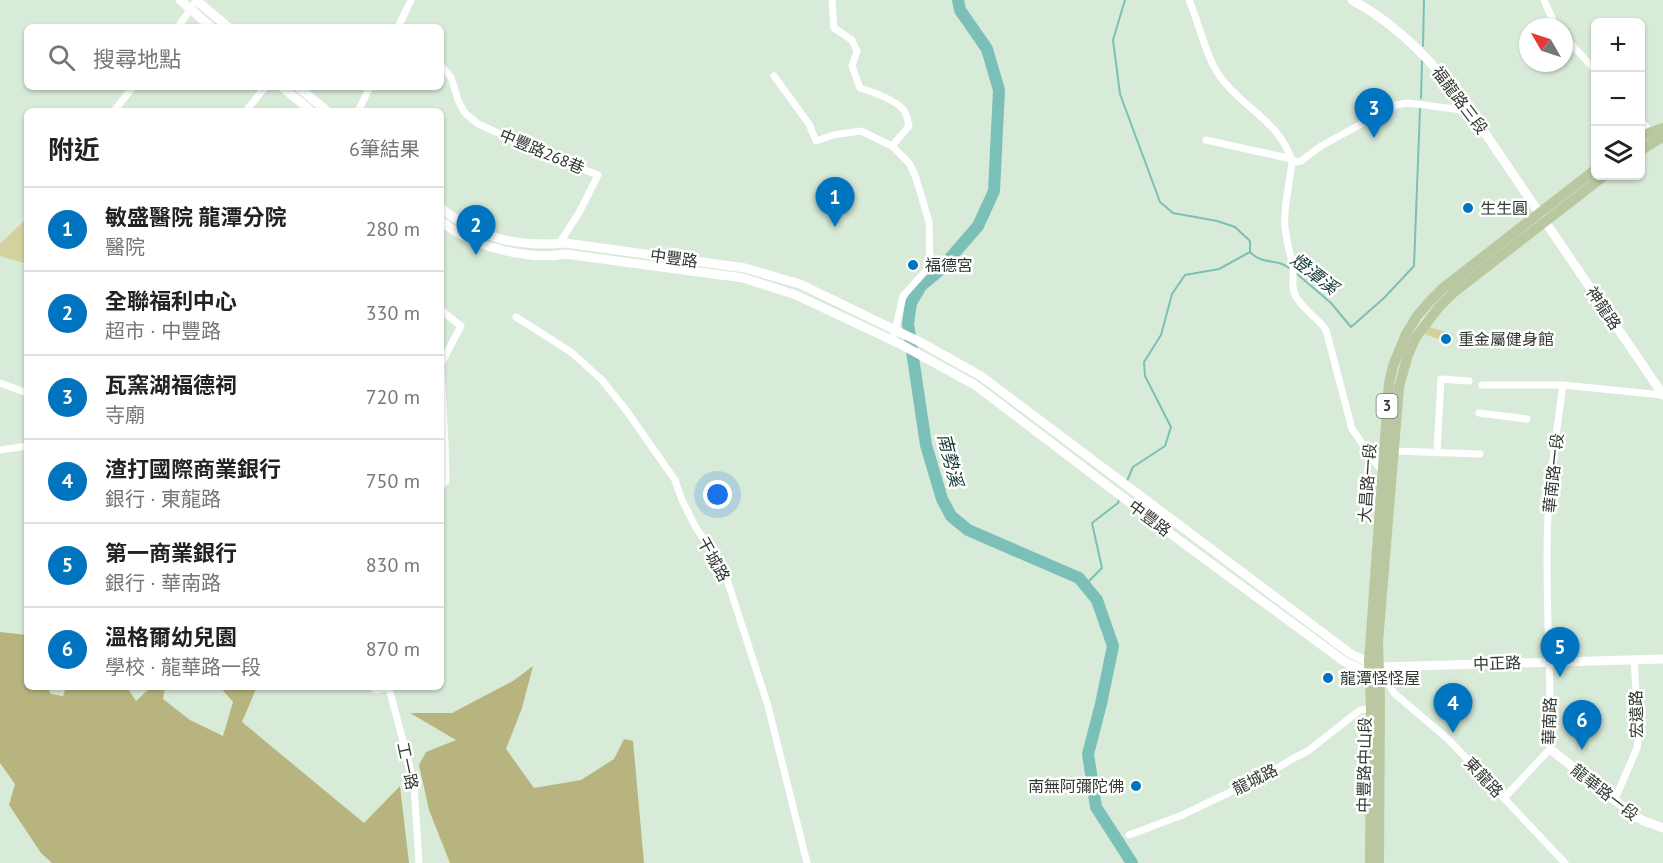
<!DOCTYPE html>
<html lang="zh-TW">
<head>
<meta charset="utf-8">
<style>
  :root { --surface:#fff; --page:#f6f6f6; --text:#222; --muted:#767676; --line:#e0e0e0; --accent:#0074be }
  body { margin:0; font-family:"PT Sans","Noto Sans TC",sans-serif; background:var(--page); color:var(--text) }
  .controls { position:absolute; right:18px; top:18px; display:grid; overflow:hidden; border-radius:9px; box-shadow:0 2px 4px #0004 }
  .controls button { width:54px; height:54px; display:grid; place-items:center; padding:0; border:0; border-bottom:2px solid var(--line); background:var(--surface); color:var(--text); font:30px sans-serif }
  .compass { position:absolute; left:1519px; top:18px; width:54px; height:54px; border-radius:50%; background:var(--surface); box-shadow:0 2px 4px #0004; rotate:309deg }
  .you { position:absolute; left:718px; top:495px; width:21px; height:21px; margin:-15px; border:4px solid #fff; border-radius:50%; background:#1a73e8; box-shadow:0 0 0 9px #1a73e833 }
  .badge { display:grid; place-items:center; width:39px; height:39px; border-radius:50%; background:var(--accent); color:#fff; font-size:20px; font-weight:700 }
  .pin { position:absolute; translate:-50% -50px; filter:drop-shadow(0 2px 3px #0008) }
  .pin::after { content:''; position:absolute; top:32px; width:21px; height:18px; background:inherit; clip-path:polygon(0 0,100% 0,50% 100%) }
  .list { margin:0; padding:0; list-style:none }
  h2 { display:flex; justify-content:space-between; align-items:center; height:78px; margin:0; padding:0 24px; font-size:26px }
  h2 small { font-size:20px; font-weight:400; color:var(--muted) }
  .list li { display:grid; grid-template-columns:39px 1fr auto; gap:18px; align-items:center; box-sizing:border-box; height:84px; padding:0 24px; border-top:2px solid var(--line) }
  .list b { display:block; font-size:22px; white-space:nowrap }
  .list p { margin:0; font-size:20px; white-space:nowrap; color:var(--muted) }
  .list em { font-size:20px; font-style:normal; color:var(--muted) }
  .icon { flex:none; width:33px; height:33px; fill:none; stroke:currentColor; stroke-width:2; stroke-linecap:round; stroke-linejoin:round }
  .map { position:relative; flex:none; width:1663px; height:863px; overflow:hidden }
  .search { position:absolute; background:var(--surface); box-shadow:0 2px 4px #0004; left:24px; top:24px; width:420px; height:66px; display:flex; align-items:center; gap:15px; box-sizing:border-box; padding:0 21px; border-radius:9px; color:var(--muted); font-size:22px }
  .panel { position:absolute; background:var(--surface); box-shadow:0 2px 4px #0004; left:24px; top:108px; width:420px; height:582px; border-radius:9px }
  .map>svg:first-child { display:block }
</style>
</head>
<body>
<div class="map">
<svg width="1663" height="863" viewBox="0 0 1663 863">
  <rect width="100%" height="100%" fill="#d8ead8"/>
  <g fill="#d4d19f">
    <polygon points="27,218 27,264 0,256 0,244"/>
    <polygon points="1429,327 1453,334 1451,344 1425,334"/>
  </g>
  <g fill="#b8b47f">
    <polygon points="0,632 27,635 27,687 47,687 51,694 63,696 66,687 127,687 136,701 151,687 165,687 163,699 190,720 223,736 233,702 220,687 256,689 242,722 364,823 400,786 409,863 52,863 41,853 9,805 15,784 0,763"/>
    <polygon points="533,666 522,708 506,749 534,788 581,780 614,759 624,739 633,741 644,863 450,863 429,810 419,765 426,752 456,740 410,713 452,713 513,681"/>
  </g>
  <g fill="none" stroke-linecap="round" stroke-linejoin="round">
    <g stroke="#7bc0b8" stroke-width="2">
      <polyline points="1125,0 1113,40 1120,94 1160,202 1173,213 1217,221 1235,227 1250,241 1250,252"/>
      <polyline points="1423,46 1424,0"/>
      <polyline points="1421,98 1422,61"/>
      <polyline points="1296,273 1331,303 1351,327 1384,298 1414,266 1420,109"/>
      <path d="M1127,481l6,-14 32,-21 6,-19 -26,-51 -1,-14 17,-27 11,-41 13,-19 34,-6 31,-17c13,14 27,5 42,18"/>
      <polyline points="1085,585 1102,568 1092,523 1118,503 1119,499"/>
    </g>
    <polyline stroke="#7bc0b8" stroke-width="12" points="958,0 960,10 987,49 999,90 994,191 978,226 939,271 921,286 911,303 908,324 926,445 942,499 951,516 968,530 1079,578 1097,600 1113,646 1101,704 1088,754 1096,807 1132,863"/>
    <g stroke="#fff" stroke-width="7">
      <path d="M832,0l2,28 18,12 5,11 -5,15 8,22c13,4 38,12 45,24 2,4 3,10 4,14l-17,20"/>
      <path d="M1189,0c11,25 16,56 32,78 23,31 60,44 71,84 -2,18 -9,48 -7,65 1,14 6,27 8,41 1,9 -2,18 2,27 7,14 22,22 31,35l26,99 31,44"/>
      <polyline points="1544,0 1556,27"/>
      <polyline points="178,27 197,0"/>
      <polyline points="398,27 411,0"/>
      <polyline points="1564,36 1596,71"/>
      <polyline points="441,66 451,77 458,100 464,112 478,124 557,159 598,175 580,211 559,244"/>
      <polyline points="774,76 809,124 816,141 833,135 861,131 892,146 910,164 916,178 929,222 930,266 903,296 894,335"/>
      <polyline points="114,111 133,87"/>
      <polyline points="246,111 265,87"/>
      <polyline points="358,111 370,87"/>
      <polyline points="1640,120 1651,132"/>
      <polyline points="1206,140 1292,159 1296,162 1301,161 1321,146 1396,105 1409,103 1470,111"/>
      <polyline points="441,310 461,326 441,364"/>
      <polyline points="516,317 571,352 601,379 626,410 675,480 682,500 695,526 724,570 768,706 807,863"/>
      <polyline points="441,365 445,442 446,481 441,486"/>
      <polyline points="0,383 27,393"/>
      <polyline points="1482,385 1563,385 1662,395"/>
      <polyline points="1479,413 1527,419"/>
      <polyline points="0,450 27,446"/>
      <polyline points="1394,451 1480,454"/>
      <polyline points="1437,453 1441,379 1469,381"/>
      <polyline points="1380,669 1394,693 1448,739 1565,863"/>
      <polyline points="372,687 376,690 389,688 414,783 419,863"/>
      <path d="M1504,798l46,-49c2,-77 -6,-155 -2,-233 2,-44 9,-87 15,-131"/>
      <polyline points="1615,799 1637,748 1639,735 1634,660"/>
      <polyline points="1129,835 1180,816 1264,776 1292,759 1308,751 1360,710 1371,709"/>
    </g>
    <g stroke="#fff" stroke-width="9">
      <polyline points="180,0 211,27"/>
      <polyline points="196,0 228,27"/>
      <path d="M1352,0c50,27 84,66 118,111l193,284"/>
      <polyline points="282,87 311,111"/>
      <polyline points="298,87 327,111"/>
      <path d="M441,208c37,31 78,39 125,35l179,25 55,16 122,59 59,33 370,278 28,13 284,-8"/>
      <path d="M441,221c30,25 86,40 124,33l178,24 53,17 106,50 73,40 204,155 166,122 25,11 4,-3"/>
      <polyline points="1550,749 1635,816 1644,821 1663,828"/>
    </g>
    <g stroke="#bac8a1" stroke-width="10">
      <polyline points="1640,138 1651,132 1663,128"/>
      <polyline points="1640,151 1657,140 1663,138"/>
      <polyline points="1370,863 1371,709 1369,661 1389,383 1393,366 1406,334 1417,316 1429,302 1443,288 1596,169"/>
      <polyline points="1379,863 1380,699 1378,642 1399,387 1408,355 1416,337 1439,307 1453,293 1604,176"/>
    </g>
  </g>
  <g fill="#0074be" stroke="#fff" stroke-width="2">
    <circle cx="1468" cy="208" r="6"/>
    <circle cx="913" cy="265" r="6"/>
    <circle cx="1446" cy="339" r="6"/>
    <circle cx="1328" cy="678" r="6"/>
    <circle cx="1136" cy="786" r="6"/>
  </g>
  <g text-anchor="middle" stroke-width="5" stroke-linejoin="round" paint-order="stroke">
    <rect fill="#fff" stroke="#6f746f" stroke-width="1.5" x="1376.5" y="394" width="21" height="24" rx="4.5"/>
    <g font-size="15" font-weight="bold" fill="#313831">
      <text x="1387" y="411">3</text>
    </g>
    <g font-size="16" fill="#313831" stroke="#fff">
      <text transform="translate(1460 100) rotate(53)" y="6">福龍路三段</text>
      <text transform="translate(542 151) rotate(23)" y="6">中豐路268巷</text>
      <text transform="translate(674 258) rotate(8)" y="6">中豐路</text>
      <text transform="translate(1604 308) rotate(56)" y="6">神龍路</text>
      <text transform="translate(1553 473) rotate(-84)" y="6">華南路一段</text>
      <text transform="translate(1367 483) rotate(-86)" y="6">大昌路一段</text>
      <text transform="translate(1150 518) rotate(37)" y="6">中豐路</text>
      <text transform="translate(714 559) rotate(61)" y="6">干城路</text>
      <text transform="translate(1497 663) rotate(-2)" y="6">中正路</text>
      <text transform="translate(1636 714) rotate(-91)" y="6">宏遠路</text>
      <text transform="translate(1549 721) rotate(-88)" y="6">華南路</text>
      <text transform="translate(1364 765) rotate(-89)" y="6">中豐路中山段</text>
      <text transform="translate(408 766) rotate(78)" y="6">工一路</text>
      <text transform="translate(1484 777) rotate(47)" y="6">東龍路</text>
      <text transform="translate(1255 779) rotate(-27)" y="6">龍城路</text>
      <text transform="translate(1605 792) rotate(38)" y="6">龍華路一段</text>
    </g>
    <g font-size="16" fill="#313831" stroke="#fff" text-anchor="start">
      <text x="1480" y="214">生生圓</text>
      <text x="925" y="271">福德宮</text>
      <text x="1458" y="345">重金屬健身館</text>
      <text x="1340" y="684">龍潭怪怪屋</text>
      <text x="1124" y="792" text-anchor="end">南無阿彌陀佛</text>
    </g>
    <g font-size="18" font-style="italic" fill="#143633" stroke="#fff">
      <text transform="translate(1314 274) rotate(38)" y="6">燈潭溪</text>
      <text transform="translate(950 460) rotate(76)" y="6">南勢溪</text>
    </g>
  </g>
</svg>
<div class="controls">
<button>+</button>
<button>−</button>
<button><svg class="icon" aria-label="layers" viewBox="0 0 24 24"><path d="M12 4l9 5-9 5-9-5zM3 14l9 5 9-5"/></svg></button>
</div>
<svg class="compass" viewBox="-18 -18 36 36"><path d="M0-13l5 13h-10z" fill="#e53935"/><path d="M0 13l5-13h-10z" fill="#767676"/></svg>
<div class="you"></div>
<div class="pin badge" style="left:835px;top:227px">1</div>
<div class="pin badge" style="left:476px;top:255px">2</div>
<div class="pin badge" style="left:1374px;top:138px">3</div>
<div class="pin badge" style="left:1453px;top:733px">4</div>
<div class="pin badge" style="left:1560px;top:677px">5</div>
<div class="pin badge" style="left:1582px;top:750px">6</div>
<div class="search"><svg class="icon" aria-label="search" viewBox="0 0 24 24"><circle cx="10" cy="10" r="6"/><path d="M15 15l6 6"/></svg>搜尋地點</div>
<section class="panel">
<h2>附近<small>6筆結果</small></h2>
<ul class="list">
<li><span class="badge">1</span><div><b>敏盛醫院 龍潭分院</b><p>醫院</p></div><em>280 m</em></li>
<li><span class="badge">2</span><div><b>全聯福利中心</b><p>超市 · 中豐路</p></div><em>330 m</em></li>
<li><span class="badge">3</span><div><b>瓦窯湖福德祠</b><p>寺廟</p></div><em>720 m</em></li>
<li><span class="badge">4</span><div><b>渣打國際商業銀行</b><p>銀行 · 東龍路</p></div><em>750 m</em></li>
<li><span class="badge">5</span><div><b>第一商業銀行</b><p>銀行 · 華南路</p></div><em>830 m</em></li>
<li><span class="badge">6</span><div><b>溫格爾幼兒園</b><p>學校 · 龍華路一段</p></div><em>870 m</em></li>
</ul>
</section>
</div>
</body>
</html>
